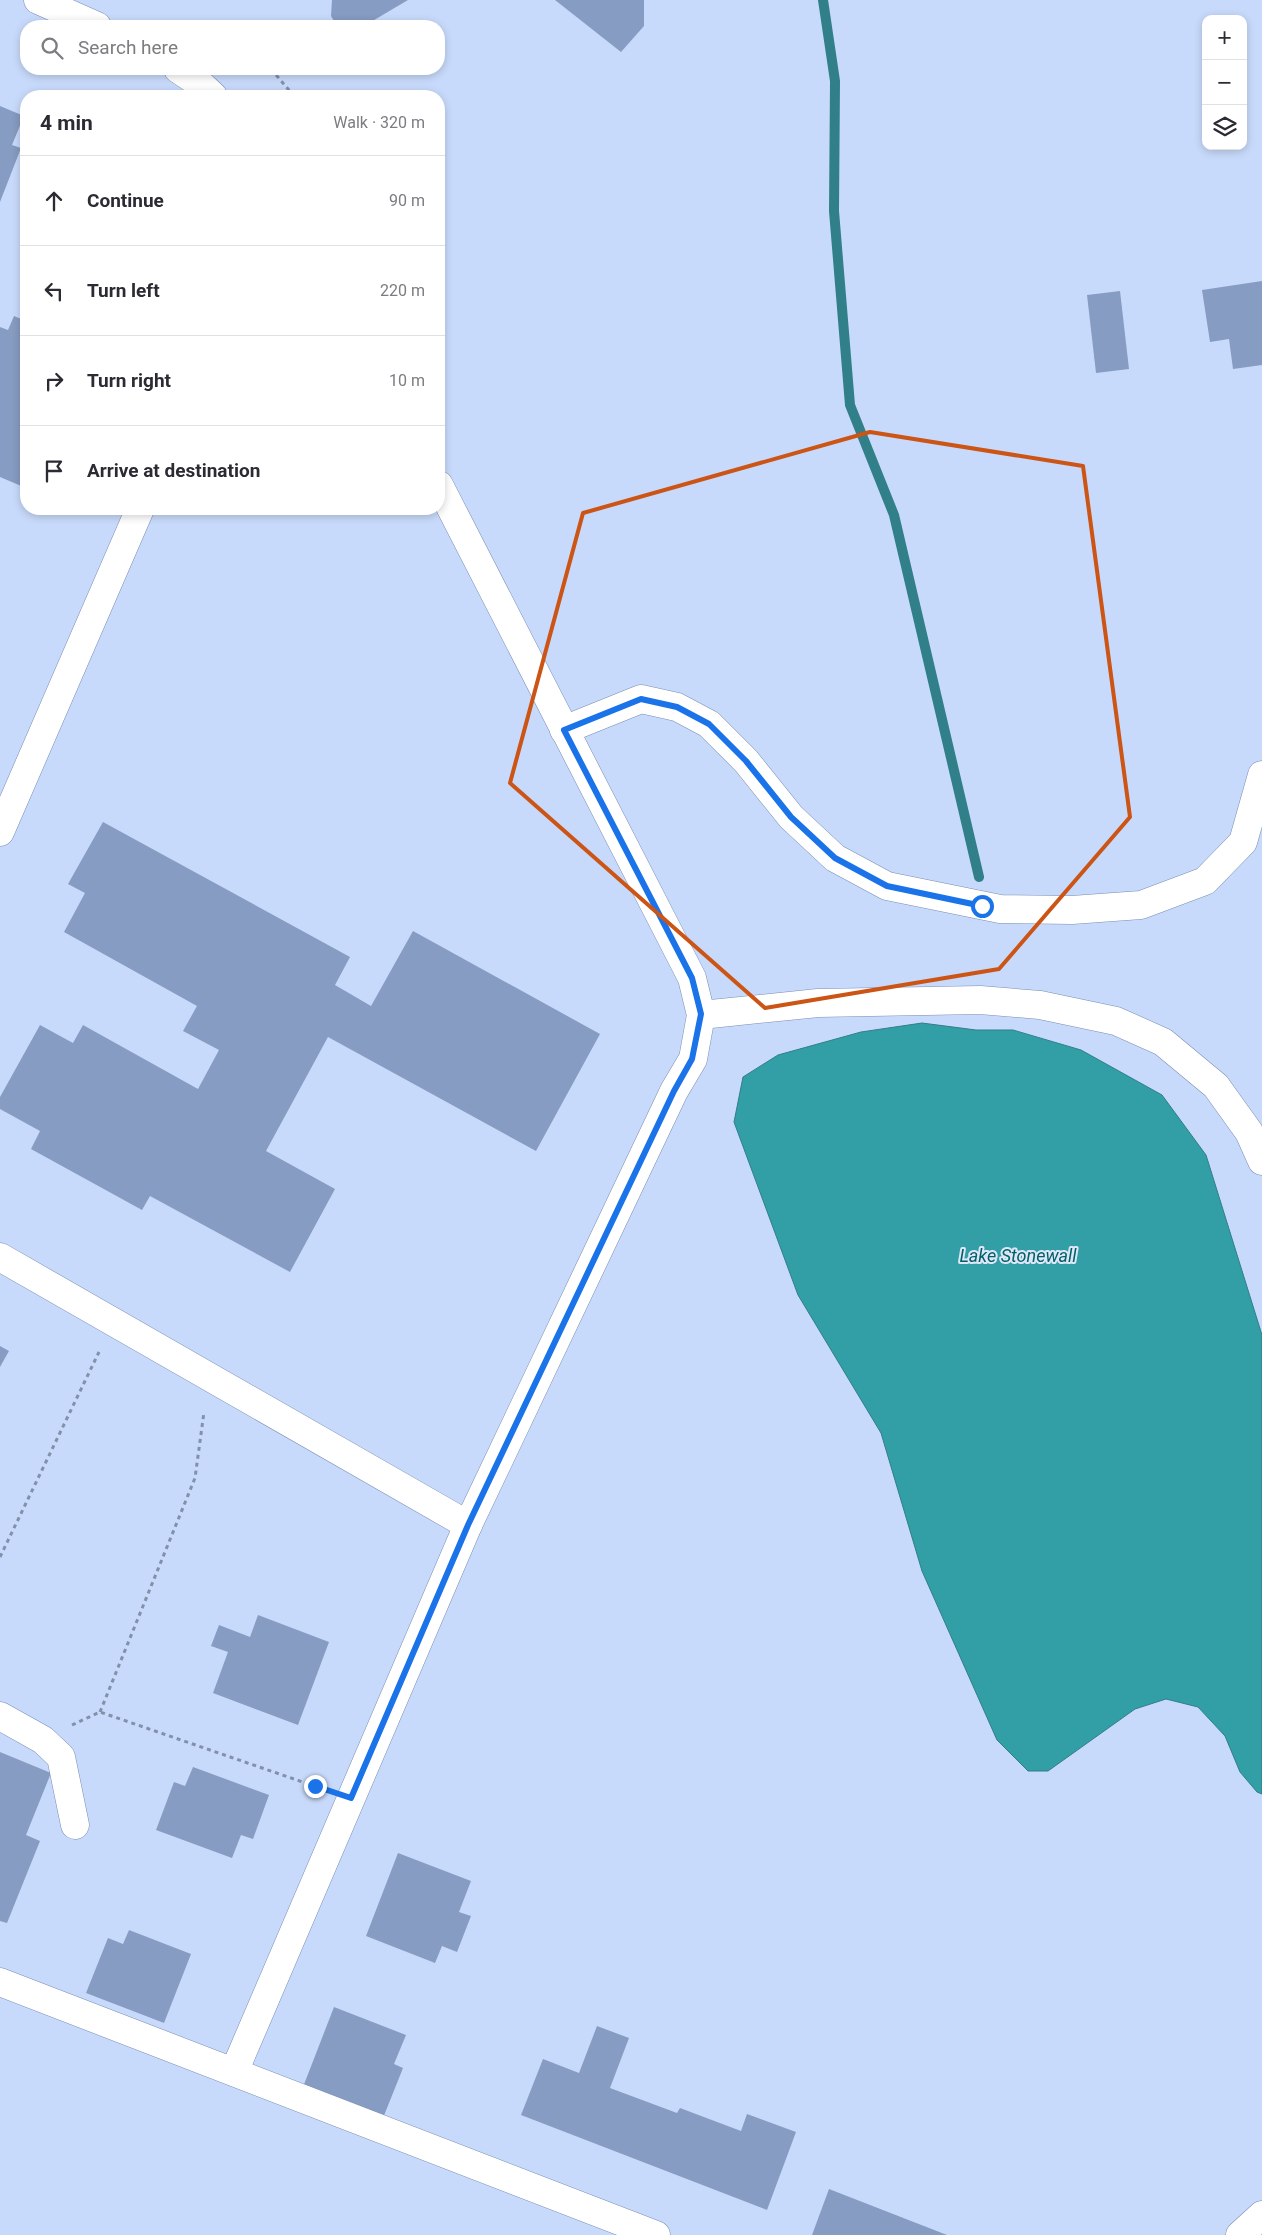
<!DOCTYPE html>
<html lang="en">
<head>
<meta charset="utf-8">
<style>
  :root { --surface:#fff; --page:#f7f7f7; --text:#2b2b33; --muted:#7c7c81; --line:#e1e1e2 }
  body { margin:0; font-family:Roboto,sans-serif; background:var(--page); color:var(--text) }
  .controls { position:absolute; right:15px; top:15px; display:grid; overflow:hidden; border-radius:10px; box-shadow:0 2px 8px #0003 }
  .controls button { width:45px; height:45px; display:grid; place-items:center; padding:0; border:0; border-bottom:1px solid var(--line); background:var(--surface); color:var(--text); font:25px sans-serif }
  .stop { position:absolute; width:15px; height:15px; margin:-11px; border:4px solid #1a73e8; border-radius:50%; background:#fff }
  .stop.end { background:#1a73e8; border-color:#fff; box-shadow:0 1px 5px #0008 }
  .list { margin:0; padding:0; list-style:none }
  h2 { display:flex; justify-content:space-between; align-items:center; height:65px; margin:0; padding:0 20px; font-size:21px }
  h2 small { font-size:16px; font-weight:400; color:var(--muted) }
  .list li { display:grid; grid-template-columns:32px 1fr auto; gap:15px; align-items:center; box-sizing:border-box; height:90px; padding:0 20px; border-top:1px solid var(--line) }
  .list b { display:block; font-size:19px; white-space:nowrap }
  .list em { font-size:16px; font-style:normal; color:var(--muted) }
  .icon { flex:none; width:28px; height:28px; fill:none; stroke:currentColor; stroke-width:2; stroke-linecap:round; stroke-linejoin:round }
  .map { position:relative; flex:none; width:1262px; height:2235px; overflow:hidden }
  .search { position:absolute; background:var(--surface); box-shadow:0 2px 8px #0003; left:20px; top:20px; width:425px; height:55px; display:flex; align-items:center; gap:12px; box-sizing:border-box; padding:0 18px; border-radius:20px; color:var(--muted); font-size:19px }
  .panel { position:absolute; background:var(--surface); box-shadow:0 2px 8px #0003; left:20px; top:90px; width:425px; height:425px; border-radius:20px }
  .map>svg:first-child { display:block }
</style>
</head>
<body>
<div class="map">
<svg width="1262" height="2235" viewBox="0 0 1262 2235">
  <rect width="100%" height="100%" fill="#c8dafb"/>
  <polygon fill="#329ea6" stroke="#317f89" points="922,1023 976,1030 1013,1030 1081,1050 1162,1095 1206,1155 1262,1335 1262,1794 1257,1792 1240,1772 1225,1736 1198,1707 1166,1699 1135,1709 1048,1771 1028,1771 997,1740 922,1571 881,1433 798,1295 734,1122 743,1077 778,1055 861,1032"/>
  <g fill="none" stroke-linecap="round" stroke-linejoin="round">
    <polyline stroke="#317f89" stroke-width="10" points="823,0 835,81 834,211 850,405 894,515 979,877"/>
  </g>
  <g fill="#879cc2">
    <polygon points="332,0 408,0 364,26 337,26 331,16"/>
    <polygon points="555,0 644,0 644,26 621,52"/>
    <polygon points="0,106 24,116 12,145 21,148 0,202"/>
    <polygon points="1262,281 1262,365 1233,369 1229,339 1210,342 1202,290"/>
    <polygon points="1120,291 1129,369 1096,373 1087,295"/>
    <polygon points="14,316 26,321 26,488 0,477 0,327 8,330"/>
    <polygon points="103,822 350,957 335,985 371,1006 413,931 600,1034 536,1151 328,1037 266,1151 335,1189 290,1272 150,1196 142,1210 31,1149 40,1131 0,1109 0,1097 40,1025 73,1043 83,1025 198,1089 219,1050 183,1031 197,1006 64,932 85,893 68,884"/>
    <polygon points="0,1346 9,1351 0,1367"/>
    <polygon points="258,1615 329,1642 298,1725 213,1693 228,1652 211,1646 219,1625 250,1637"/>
    <polygon points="0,1752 51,1773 26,1835 40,1841 7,1923 0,1921"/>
    <polygon points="193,1767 269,1795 253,1839 241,1835 232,1858 156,1830 174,1782 185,1786"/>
    <polygon points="398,1853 471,1881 459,1912 471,1916 457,1952 442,1946 435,1963 366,1936"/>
    <polygon points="129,1930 191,1954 164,2023 86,1993 108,1938 123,1944"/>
    <polygon points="334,2007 406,2035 394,2064 403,2068 383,2118 303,2087"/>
    <polygon points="597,2026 629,2038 610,2088 677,2113 680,2108 741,2131 747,2114 796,2132 767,2210 521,2115 543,2059 579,2073"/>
    <polygon points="829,2189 947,2235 812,2235"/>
  </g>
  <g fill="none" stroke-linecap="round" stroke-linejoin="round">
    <defs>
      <g id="minor">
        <polyline points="38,0 97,26"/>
        <polyline points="178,69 199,83 213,96"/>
        <polyline points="564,730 641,699 677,707 709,724 746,761 791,817 835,858 887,886 1000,909 1072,910 1141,905 1205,881 1243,842 1262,775"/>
        <polyline points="0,832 140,509"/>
        <polyline points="701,1015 818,1003 980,1000 1040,1005 1116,1021 1163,1042 1216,1086 1249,1132 1262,1161"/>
        <polyline points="0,1257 468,1525"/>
        <polyline points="0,1716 43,1740 61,1757 75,1825"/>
        <polyline points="0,1982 656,2235"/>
        <polyline points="234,2072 468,1525 674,1091 693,1059 701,1015 692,978 439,485"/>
        <polyline points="1240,2235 1262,2215"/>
      </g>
    </defs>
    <use href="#minor" stroke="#798eb3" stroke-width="29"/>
    <g stroke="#8290a9" stroke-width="3" stroke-dasharray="4 4" stroke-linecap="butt">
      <polyline points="271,69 294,96"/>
      <polyline points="0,1557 99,1352"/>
      <polyline points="100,1712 195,1478 204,1412"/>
      <polyline points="72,1725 100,1712 320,1788"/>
    </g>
    <use href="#minor" stroke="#fff" stroke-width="28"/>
  </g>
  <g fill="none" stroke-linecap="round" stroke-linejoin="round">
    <polyline stroke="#1a73e8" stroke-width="6" points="315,1786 351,1798 468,1525 674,1091 692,1059 701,1014 692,978 564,730 641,699 677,707 709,724 746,761 791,817 835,858 887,886 982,906"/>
  </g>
  <path fill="none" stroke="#cc5415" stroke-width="4" stroke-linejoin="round" d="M870,432l213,34 47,351 -131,152 -234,39 -255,-225 73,-270z"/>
  <g text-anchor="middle" stroke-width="4" stroke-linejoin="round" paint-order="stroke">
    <g font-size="18" font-style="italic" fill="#006066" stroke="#dee7f8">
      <text x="1018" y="1262">Lake Stonewall</text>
    </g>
  </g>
</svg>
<div class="controls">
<button>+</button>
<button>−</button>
<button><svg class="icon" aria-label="layers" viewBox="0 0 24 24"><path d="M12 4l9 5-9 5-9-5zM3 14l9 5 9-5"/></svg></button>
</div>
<div class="stop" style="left:982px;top:906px"></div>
<div class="stop end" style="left:315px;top:1786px"></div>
<div class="search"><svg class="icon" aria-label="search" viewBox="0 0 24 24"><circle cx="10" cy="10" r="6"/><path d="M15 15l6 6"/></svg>Search here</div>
<section class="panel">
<h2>4 min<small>Walk · 320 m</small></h2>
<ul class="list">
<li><svg class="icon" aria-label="ahead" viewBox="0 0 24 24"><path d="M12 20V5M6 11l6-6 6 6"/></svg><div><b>Continue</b></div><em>90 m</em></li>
<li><svg class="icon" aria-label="left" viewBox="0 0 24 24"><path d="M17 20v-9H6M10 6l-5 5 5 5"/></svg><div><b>Turn left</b></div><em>220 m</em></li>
<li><svg class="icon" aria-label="right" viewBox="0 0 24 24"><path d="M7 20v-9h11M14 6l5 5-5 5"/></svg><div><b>Turn right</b></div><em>10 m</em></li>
<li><svg class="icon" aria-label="arrive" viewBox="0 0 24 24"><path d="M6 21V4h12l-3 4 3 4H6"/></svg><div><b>Arrive at destination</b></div></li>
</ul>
</section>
</div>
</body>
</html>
